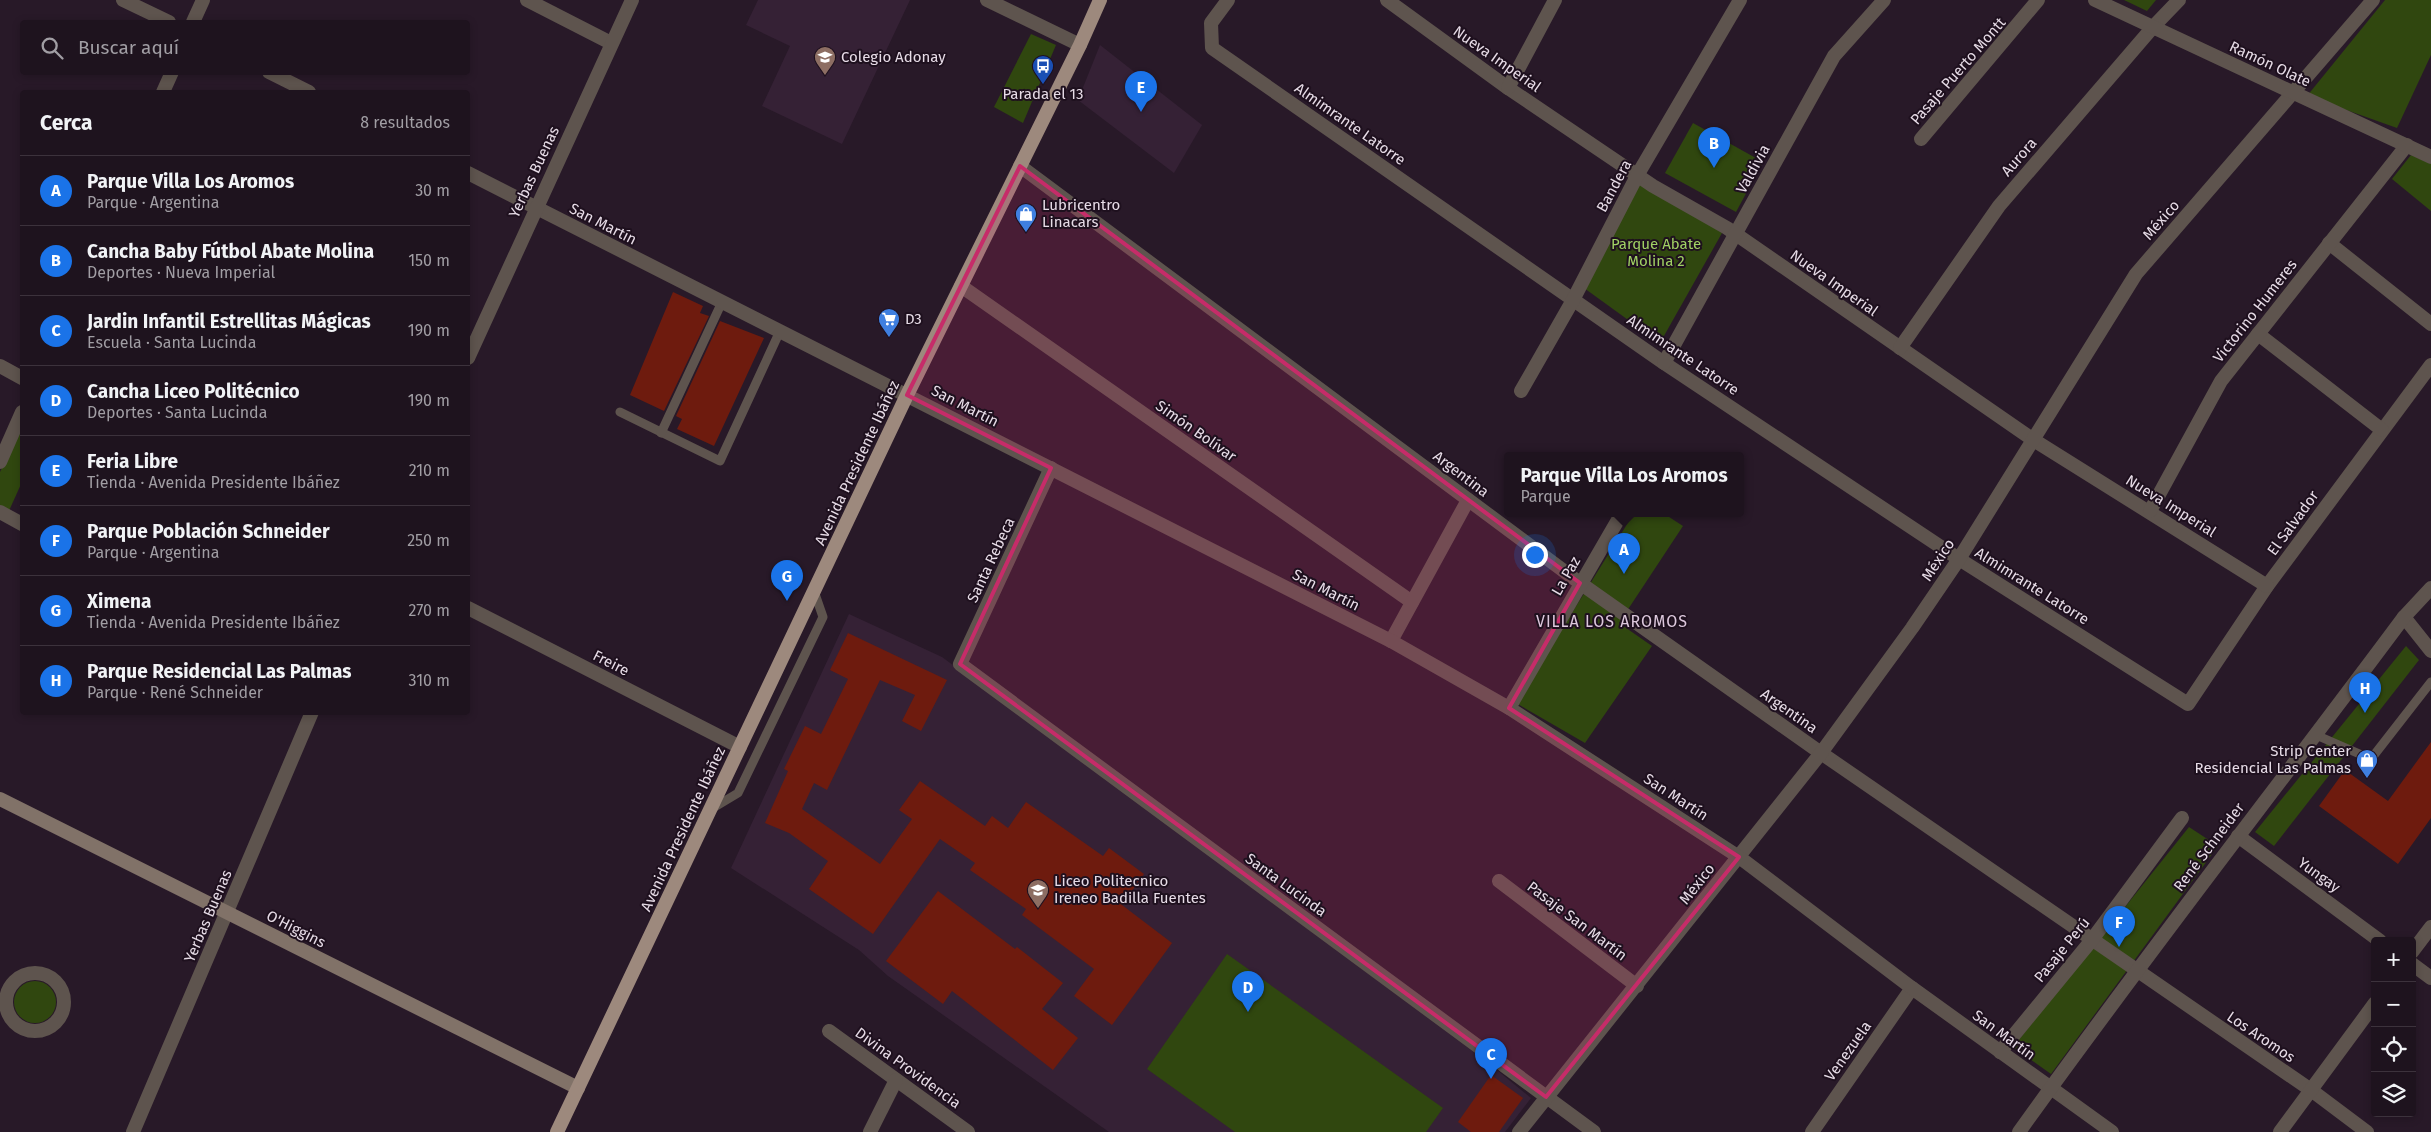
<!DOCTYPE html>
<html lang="es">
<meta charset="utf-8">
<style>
:root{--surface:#1e131e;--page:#261c27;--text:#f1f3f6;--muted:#a19ea4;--line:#3c323c;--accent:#1a73e8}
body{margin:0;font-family:"Fira Sans",sans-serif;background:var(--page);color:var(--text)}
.controls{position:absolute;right:15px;bottom:15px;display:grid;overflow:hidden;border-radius:5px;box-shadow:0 2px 8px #0003}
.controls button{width:45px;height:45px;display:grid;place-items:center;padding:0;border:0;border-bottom:1px solid var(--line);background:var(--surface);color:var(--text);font:25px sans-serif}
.you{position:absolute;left:1534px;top:554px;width:18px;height:18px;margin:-12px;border:4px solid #fff;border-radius:50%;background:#1a73e8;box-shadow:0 0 0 8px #1a73e833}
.badge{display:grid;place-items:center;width:32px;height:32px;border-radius:50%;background:var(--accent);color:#fff;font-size:16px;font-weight:700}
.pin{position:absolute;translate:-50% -41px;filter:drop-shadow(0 1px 2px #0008)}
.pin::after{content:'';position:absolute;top:26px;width:18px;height:15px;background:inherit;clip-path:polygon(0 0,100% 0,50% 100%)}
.popup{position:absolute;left:1504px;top:452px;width:240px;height:65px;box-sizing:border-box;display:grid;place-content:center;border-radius:5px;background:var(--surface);filter:drop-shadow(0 1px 4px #0005);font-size:16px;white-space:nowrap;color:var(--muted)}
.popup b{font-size:19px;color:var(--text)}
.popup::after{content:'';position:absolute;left:50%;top:100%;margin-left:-10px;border:10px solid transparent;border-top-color:var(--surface)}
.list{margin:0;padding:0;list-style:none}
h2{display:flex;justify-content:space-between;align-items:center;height:65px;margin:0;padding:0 20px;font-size:21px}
h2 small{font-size:16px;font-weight:400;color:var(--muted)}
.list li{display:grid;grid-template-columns:32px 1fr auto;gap:15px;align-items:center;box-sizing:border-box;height:70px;padding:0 20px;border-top:1px solid var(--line)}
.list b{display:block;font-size:19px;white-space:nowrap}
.list p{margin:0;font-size:16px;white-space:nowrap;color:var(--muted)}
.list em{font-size:16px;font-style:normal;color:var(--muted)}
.icon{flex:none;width:28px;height:28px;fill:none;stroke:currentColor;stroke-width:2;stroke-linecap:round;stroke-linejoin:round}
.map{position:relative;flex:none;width:2431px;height:1132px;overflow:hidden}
.search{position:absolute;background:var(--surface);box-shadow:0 2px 8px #0003;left:20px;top:20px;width:450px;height:55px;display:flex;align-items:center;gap:12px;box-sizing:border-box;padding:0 18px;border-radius:5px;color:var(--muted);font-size:19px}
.panel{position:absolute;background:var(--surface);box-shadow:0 2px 8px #0003;left:20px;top:90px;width:450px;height:625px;border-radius:5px}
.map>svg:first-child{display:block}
.built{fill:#352135}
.green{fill:#30470f}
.building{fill:#6e1b0e}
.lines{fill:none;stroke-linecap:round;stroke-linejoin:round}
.service{stroke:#5e544e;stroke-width:9}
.minor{stroke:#5e544e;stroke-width:14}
.tertiary{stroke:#5e544e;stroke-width:14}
.secondary{stroke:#817268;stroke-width:14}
.primary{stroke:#9d897d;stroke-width:14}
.marked{fill:#c62c69;fill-opacity:0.2;stroke:#c62c69;stroke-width:4;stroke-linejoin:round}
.labels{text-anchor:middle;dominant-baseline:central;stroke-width:4;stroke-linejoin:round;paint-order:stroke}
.poi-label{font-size:15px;fill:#e7dce7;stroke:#1e101e;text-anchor:start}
.street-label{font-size:15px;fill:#e7dce7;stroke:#1e101e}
.park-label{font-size:15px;fill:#a0d164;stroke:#1e101e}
.neighbourhood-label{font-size:16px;letter-spacing:1px;fill:#ddc8dd;stroke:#1e101e}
</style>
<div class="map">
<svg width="2431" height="1132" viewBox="0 0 2431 1132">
<rect width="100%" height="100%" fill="#281928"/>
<!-- built -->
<g class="built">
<path d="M758 0H910L842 144 762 106 790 46 746 25Z"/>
<path d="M1100 45 1202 125 1174 173 1078 100Z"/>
<path d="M849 614 942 657 1486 1061 1531 1098 1505 1132H1109L888 976 859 950 731 868Z"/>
</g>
<!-- green -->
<g class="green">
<path d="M2124 0H2156L2147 11Z"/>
<path d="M2385 0H2431V55L2397 128 2307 96Z"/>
<path d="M1031 34 1056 45 1023 123 994 107Z"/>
<path d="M1693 123 1763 162 1736 212 1665 173Z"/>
<path d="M2411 155 2431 164V211L2392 179Z"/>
<path d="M1641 179 1722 233 1660 343 1584 288Z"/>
<path d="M22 423V482L8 513 0 509V472Z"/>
<path d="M1634 513H1663L1683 526 1619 623 1652 646 1585 743 1516 703Z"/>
<path d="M2406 646 2419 660 2274 846 2255 832Z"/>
<path d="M2189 827 2218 846 2051 1074 2013 1047Z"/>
<path d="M1227 954 1443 1108 1426 1132H1235L1147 1069Z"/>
<circle cx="35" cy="1002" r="21"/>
</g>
<!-- building -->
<g class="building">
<path d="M673 292 703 306 700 313 709 316 664 411 630 395Z"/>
<path d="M720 321 764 338 714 446 677 429 682 419 676 416Z"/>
<path d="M848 633 947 680 921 731 902 721 915 695 880 680 827 790 814 783 802 809 880 864 912 819 899 810 920 781 985 826 992 816 1008 828 1026 802 1103 856 1109 848 1144 874 1122 905 1172 943 1112 1025 1074 996 1094 969 1022 915 1026 909 970 870 975 863 940 839 873 934 809 889 828 861 789 833 765 823 788 771 784 769 805 726 821 734 848 679 830 670Z"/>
<path d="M2431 742V818L2398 864 2319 806 2345 770 2388 801Z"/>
<path d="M938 891 1015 949 1017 947 1063 983 1042 1009 1078 1038 1053 1070 952 991 943 1004 886 961Z"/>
<path d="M1491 1075 1523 1098 1499 1132H1471L1458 1122Z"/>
</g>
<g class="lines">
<!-- service -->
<g class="service">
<path d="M620 412 720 461 780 331"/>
<path d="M661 433 722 302"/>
<path d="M2316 735 2371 759 2431 682"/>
<path d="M713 808 738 793 823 617 814 591"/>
</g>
<!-- minor -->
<g class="minor">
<path d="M527 0 611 43"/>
<path d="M1228 0 1211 23 1212 48 1664 363 1959 559 2188 704 2267 586 2431 365"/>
<path d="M1387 0 1508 88 1653 186 1727 228 2032 439 2267 586"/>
<path d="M1508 88 1555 0"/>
<path d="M1921 139 2038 0"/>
<path d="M1020 166 1580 583 1821 753 2311 1090 2367 1132"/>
<path d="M2329 243 2431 324"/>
<path d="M961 286 1412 602"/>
<path d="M2258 334 2382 430"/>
<path d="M1900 348 1999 206 2153 27 2179 0"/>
<path d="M1664 363 1834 56 1884 0"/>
<path d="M1521 391 1573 300 1638 174 1740 0"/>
<path d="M1051 468 960 664 1594 1132"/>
<path d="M2150 511 2221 381 2407 145"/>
<path d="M0 512 22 524"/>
<path d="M468 608 740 747"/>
<path d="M2404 617 2431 651"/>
<path d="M1391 641 1468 500"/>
<path d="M1509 708 1622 513"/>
<path d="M2238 836 2380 941"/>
<path d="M1499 881 1637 986"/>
<path d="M2412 952 2431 927"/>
<path d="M2412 964 2431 978"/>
<circle cx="35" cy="1002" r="29"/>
<path d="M829 1031 968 1132"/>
<path d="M2000 1052 2091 941 2182 818"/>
<path d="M2051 1088 2112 1132"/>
<path d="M870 1132 896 1080"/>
<path d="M1519 1132 1821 753 1912 628 1959 559 2136 274 2373 0"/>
<path d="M1812 1132 1912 988"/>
<path d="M2280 1132 2375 1003"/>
</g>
<!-- tertiary -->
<g class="tertiary">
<path d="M123 0 169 22"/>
<path d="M987 0 1080 45"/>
<path d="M2095 0 2431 157"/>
<path d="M193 22 203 0"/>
<path d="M269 72 309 92"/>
<path d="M163 92 172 72"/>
<path d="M468 173 1391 641 1509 708 1739 857 1912 988 2051 1088"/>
<path d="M468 358 632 0"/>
<path d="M0 366 22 378"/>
<path d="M0 462 22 412"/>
<path d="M133 1132 312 712"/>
<path d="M2019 1132C2144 957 2276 789 2404 617L2431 588"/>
</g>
<!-- secondary -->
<path class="secondary" d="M0 799 578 1088"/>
<!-- primary -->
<path class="primary" d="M557 1132 907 395 1080 45 1100 0"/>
</g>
<!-- marked area -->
<path class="marked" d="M1020 166 1580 583 1509 708 1739 857 1546 1097 960 664 1051 468 907 395Z"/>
<!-- icons -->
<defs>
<g id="school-pin" transform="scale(1.125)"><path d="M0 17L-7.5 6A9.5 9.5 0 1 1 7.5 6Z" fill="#8d6e63" stroke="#1e101e"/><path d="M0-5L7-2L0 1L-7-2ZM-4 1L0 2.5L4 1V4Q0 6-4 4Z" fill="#fff"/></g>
<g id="bus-pin" transform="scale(1.125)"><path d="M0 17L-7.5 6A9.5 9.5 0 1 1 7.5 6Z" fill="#1a4fb4" stroke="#1e101e"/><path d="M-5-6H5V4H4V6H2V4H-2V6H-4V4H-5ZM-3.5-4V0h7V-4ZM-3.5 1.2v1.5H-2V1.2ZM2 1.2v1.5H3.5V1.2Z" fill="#fff"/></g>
<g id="shop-pin" transform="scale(1.125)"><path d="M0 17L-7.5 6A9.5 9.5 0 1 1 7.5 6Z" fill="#3f7fe0" stroke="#1e101e"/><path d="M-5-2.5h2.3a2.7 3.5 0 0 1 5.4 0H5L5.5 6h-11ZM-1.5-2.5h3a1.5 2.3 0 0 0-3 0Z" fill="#fff"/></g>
<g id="supermarket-pin" transform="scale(1.125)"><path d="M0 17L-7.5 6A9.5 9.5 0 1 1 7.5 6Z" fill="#3f7fe0" stroke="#1e101e"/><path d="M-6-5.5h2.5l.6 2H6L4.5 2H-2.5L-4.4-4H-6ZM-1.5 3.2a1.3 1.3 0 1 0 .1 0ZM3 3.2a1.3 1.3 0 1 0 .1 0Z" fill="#fff"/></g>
</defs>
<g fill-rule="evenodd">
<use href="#school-pin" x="825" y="57"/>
<use href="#bus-pin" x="1043" y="66"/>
<use href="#shop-pin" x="1026" y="214"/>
<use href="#supermarket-pin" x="889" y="319"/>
<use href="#shop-pin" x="2367" y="760"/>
<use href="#school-pin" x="1038" y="890"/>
</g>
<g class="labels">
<!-- poi labels -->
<g class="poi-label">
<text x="841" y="57">Colegio Adonay</text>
<text x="1043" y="94" text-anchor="middle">Parada el 13</text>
<text x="1042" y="205">Lubricentro<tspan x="1042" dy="17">Linacars</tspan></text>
<text x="905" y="319">D3</text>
<text x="2351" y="751" text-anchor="end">Strip Center<tspan x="2351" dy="17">Residencial Las Palmas</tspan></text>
<text x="1054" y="881">Liceo Politecnico<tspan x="1054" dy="17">Ireneo Badilla Fuentes</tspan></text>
</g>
<!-- street labels -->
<g class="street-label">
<text transform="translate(1497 59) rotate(35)">Nueva Imperial</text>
<text transform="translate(2270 64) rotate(25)">Ramón Olate</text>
<text transform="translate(1958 71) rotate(-49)">Pasaje Puerto Montt</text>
<text transform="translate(1350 124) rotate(35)">Almimrante Latorre</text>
<text transform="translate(2019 157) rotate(-49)">Aurora</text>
<text transform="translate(1753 169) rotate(-61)">Valdivia</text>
<text transform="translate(534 172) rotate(-65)">Yerbas Buenas</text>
<text transform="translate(1614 186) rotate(-62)">Bandera</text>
<text transform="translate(2161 220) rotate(-49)">México</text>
<text transform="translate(603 224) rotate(27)">San Martín</text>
<text transform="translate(1834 283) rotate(35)">Nueva Imperial</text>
<text transform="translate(2255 311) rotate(-52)">Victorino Humeres</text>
<text transform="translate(1683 355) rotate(34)">Almimrante Latorre</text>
<text transform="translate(965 406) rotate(27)">San Martín</text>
<text transform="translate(1196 431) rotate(35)">Simón Bolívar</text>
<text transform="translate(857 463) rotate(-65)">Avenida Presidente Ibáñez</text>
<text transform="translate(1461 474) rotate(37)">Argentina</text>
<text transform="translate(2171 506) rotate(32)">Nueva Imperial</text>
<text transform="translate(2293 523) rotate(-54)">El Salvador</text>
<text transform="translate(991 560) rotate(-65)">Santa Rebeca</text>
<text transform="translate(1938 560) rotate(-57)">México</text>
<text transform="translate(1566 576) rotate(-60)">La Paz</text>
<text transform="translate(2032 586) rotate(32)">Almimrante Latorre</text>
<text transform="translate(1326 590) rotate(27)">San Martín</text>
<text transform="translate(611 663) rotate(27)">Freire</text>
<text transform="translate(1789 711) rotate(35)">Argentina</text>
<text transform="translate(1676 797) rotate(33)">San Martín</text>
<text transform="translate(683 829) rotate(-65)">Avenida Presidente Ibáñez</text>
<text transform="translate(2209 847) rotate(-53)">René Schneider</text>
<text transform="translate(2319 875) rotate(36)">Yungay</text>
<text transform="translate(1697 884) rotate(-52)">México</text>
<text transform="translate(1286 885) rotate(36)">Santa Lucinda</text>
<text transform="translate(208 916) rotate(-67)">Yerbas Buenas</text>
<text transform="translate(1577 921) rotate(37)">Pasaje San Martín</text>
<text transform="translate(296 929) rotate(27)">O'Higgins</text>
<text transform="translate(2062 950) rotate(-51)">Pasaje Perú</text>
<text transform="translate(2004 1035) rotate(36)">San Martín</text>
<text transform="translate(2261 1037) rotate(34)">Los Aromos</text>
<text transform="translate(1848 1051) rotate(-55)">Venezuela</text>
<text transform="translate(908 1068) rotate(36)">Divina Providencia</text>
</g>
<!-- park labels -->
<g class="park-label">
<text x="1656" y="244">Parque Abate<tspan x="1656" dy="17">Molina 2</tspan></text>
</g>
<!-- neighbourhood labels -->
<g class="neighbourhood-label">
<text x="1612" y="621">VILLA LOS AROMOS</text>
</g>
</g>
</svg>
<div class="controls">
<button>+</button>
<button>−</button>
<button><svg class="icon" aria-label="locate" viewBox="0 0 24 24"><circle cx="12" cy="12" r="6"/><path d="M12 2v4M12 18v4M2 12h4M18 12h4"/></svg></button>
<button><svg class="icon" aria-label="layers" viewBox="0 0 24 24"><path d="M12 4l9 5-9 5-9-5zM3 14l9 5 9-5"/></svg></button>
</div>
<div class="you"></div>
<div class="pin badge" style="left:1624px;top:574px">A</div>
<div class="popup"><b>Parque Villa Los Aromos</b>Parque</div>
<div class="pin badge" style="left:1714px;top:168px">B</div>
<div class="pin badge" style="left:1491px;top:1079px">C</div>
<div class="pin badge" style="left:1248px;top:1012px">D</div>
<div class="pin badge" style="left:1141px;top:112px">E</div>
<div class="pin badge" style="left:2119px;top:947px">F</div>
<div class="pin badge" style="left:787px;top:601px">G</div>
<div class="pin badge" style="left:2365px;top:713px">H</div>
<div class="search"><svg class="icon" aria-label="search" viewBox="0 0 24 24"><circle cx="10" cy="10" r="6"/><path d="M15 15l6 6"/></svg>Buscar aquí</div>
<section class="panel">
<h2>Cerca<small>8 resultados</small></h2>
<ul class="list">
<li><span class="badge">A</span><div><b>Parque Villa Los Aromos</b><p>Parque · Argentina</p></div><em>30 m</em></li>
<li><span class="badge">B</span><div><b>Cancha Baby Fútbol Abate Molina</b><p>Deportes · Nueva Imperial</p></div><em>150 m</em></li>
<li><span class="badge">C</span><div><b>Jardin Infantil Estrellitas Mágicas</b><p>Escuela · Santa Lucinda</p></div><em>190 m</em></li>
<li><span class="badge">D</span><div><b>Cancha Liceo Politécnico</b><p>Deportes · Santa Lucinda</p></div><em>190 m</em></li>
<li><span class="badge">E</span><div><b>Feria Libre</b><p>Tienda · Avenida Presidente Ibáñez</p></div><em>210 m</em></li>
<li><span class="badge">F</span><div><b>Parque Población Schneider</b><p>Parque · Argentina</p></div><em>250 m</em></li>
<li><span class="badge">G</span><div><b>Ximena</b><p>Tienda · Avenida Presidente Ibáñez</p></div><em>270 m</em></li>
<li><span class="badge">H</span><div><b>Parque Residencial Las Palmas</b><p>Parque · René Schneider</p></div><em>310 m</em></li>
</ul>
</section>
</div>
